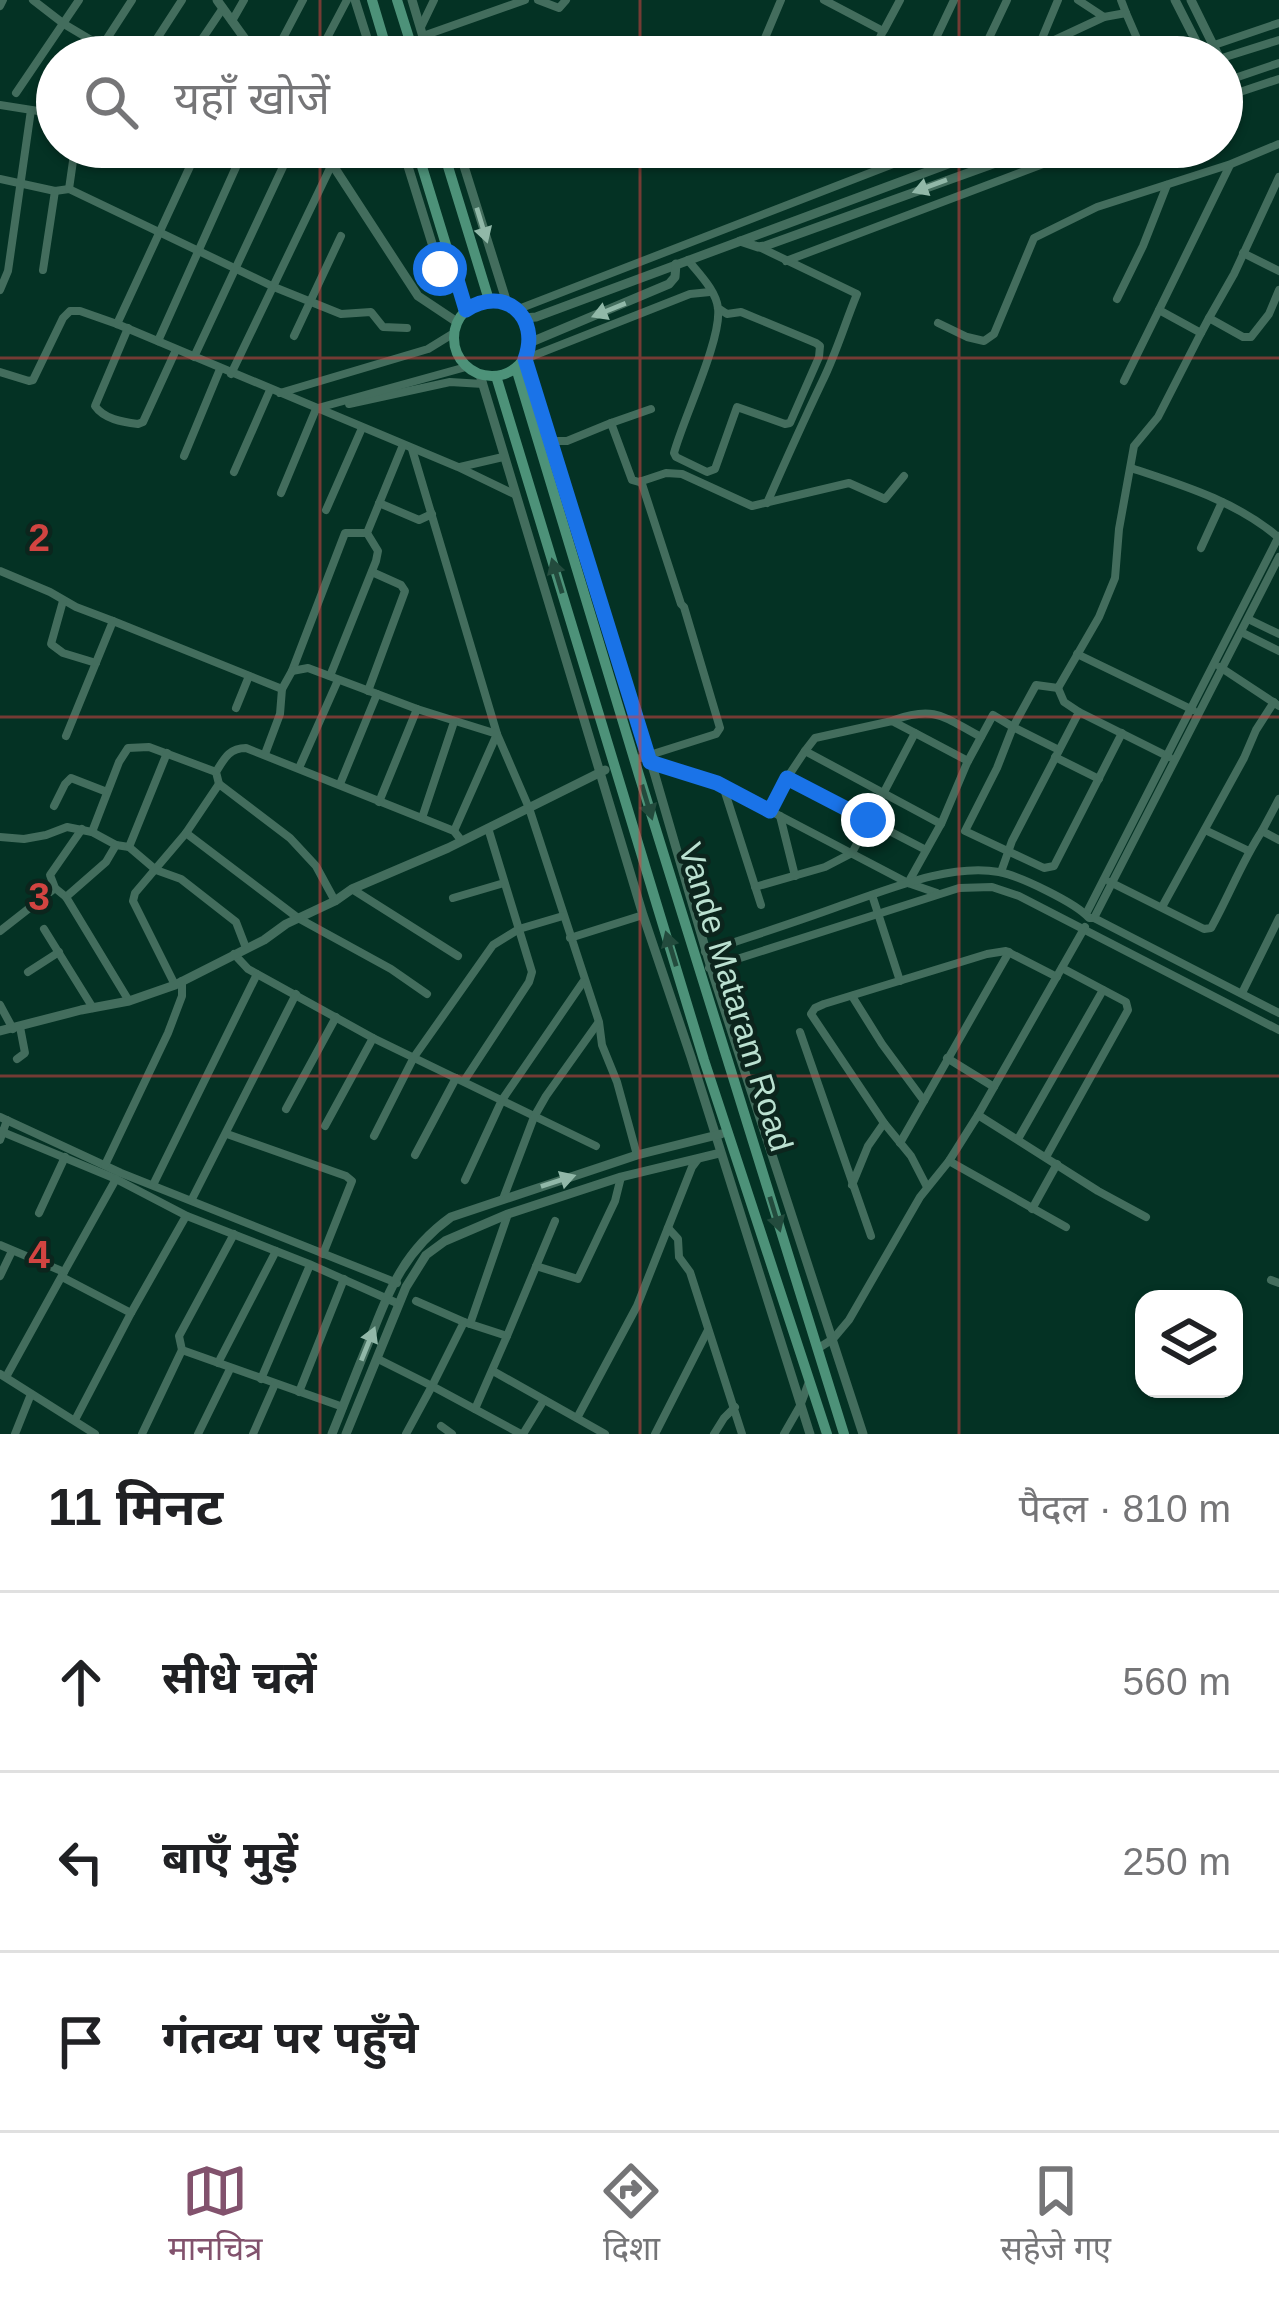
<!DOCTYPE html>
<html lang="hi">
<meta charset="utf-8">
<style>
:root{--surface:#fff;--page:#f6f6f6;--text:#202124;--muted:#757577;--line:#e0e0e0;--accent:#82526d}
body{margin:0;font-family:Helvetica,"Noto Sans Devanagari",sans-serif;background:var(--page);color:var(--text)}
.controls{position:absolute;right:36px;bottom:36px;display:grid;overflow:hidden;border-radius:24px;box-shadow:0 3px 9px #0004}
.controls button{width:108px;height:108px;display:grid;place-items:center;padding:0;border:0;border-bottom:3px solid var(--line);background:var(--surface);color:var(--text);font:60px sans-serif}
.stop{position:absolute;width:36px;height:36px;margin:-27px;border:9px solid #1a73e8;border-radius:50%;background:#fff}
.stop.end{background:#1a73e8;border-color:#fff;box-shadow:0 3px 12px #0008}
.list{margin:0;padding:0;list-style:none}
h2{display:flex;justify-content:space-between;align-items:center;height:156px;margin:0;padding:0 48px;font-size:51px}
h2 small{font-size:39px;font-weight:400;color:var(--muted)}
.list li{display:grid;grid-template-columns:78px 1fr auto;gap:36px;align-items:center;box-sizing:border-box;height:180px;padding:0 48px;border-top:3px solid var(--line)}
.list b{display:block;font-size:45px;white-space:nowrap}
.list em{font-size:39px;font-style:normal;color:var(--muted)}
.icon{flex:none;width:66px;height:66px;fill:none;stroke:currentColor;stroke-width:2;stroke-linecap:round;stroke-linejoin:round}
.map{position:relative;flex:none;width:1279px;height:1434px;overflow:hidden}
.search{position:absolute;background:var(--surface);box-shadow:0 3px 9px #0004;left:36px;right:36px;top:36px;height:132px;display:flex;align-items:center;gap:30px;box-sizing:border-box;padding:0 42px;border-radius:66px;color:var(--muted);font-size:45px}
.sheet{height:696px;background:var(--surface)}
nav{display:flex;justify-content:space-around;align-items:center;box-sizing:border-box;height:168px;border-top:3px solid var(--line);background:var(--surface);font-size:33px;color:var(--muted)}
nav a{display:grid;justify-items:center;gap:6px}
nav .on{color:var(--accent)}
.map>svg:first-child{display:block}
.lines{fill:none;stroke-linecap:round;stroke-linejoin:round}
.minor{stroke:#436d5d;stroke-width:8}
.tertiary{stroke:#436d5d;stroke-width:9}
.secondary{stroke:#4d9279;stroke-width:10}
.oneway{fill:#91b8a8}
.oneway2{fill:#234b3d}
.route{stroke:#1a73e8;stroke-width:15}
.grid{fill:none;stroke:#d24441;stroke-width:3;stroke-opacity:0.55}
.labels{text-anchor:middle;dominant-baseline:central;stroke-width:9;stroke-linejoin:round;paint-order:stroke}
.street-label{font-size:33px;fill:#bbe1d1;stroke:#0c251d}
.grid-label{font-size:39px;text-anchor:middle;font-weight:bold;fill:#d24441;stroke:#0c251d;stroke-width:9;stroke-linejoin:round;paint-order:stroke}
</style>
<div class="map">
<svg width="1279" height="1434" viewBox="0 0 1279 1434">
<rect width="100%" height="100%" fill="#043224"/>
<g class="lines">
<!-- minor -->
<g class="minor">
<path d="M33 0 64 24 101 46"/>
<path d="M538 0 559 8 566 0"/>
<path d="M824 0 883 31 871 57"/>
<path d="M1121 0 1126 13"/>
<path d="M0 6 3 0"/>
<path d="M1104 17 1126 13 1145 57"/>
<path d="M232 21 244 0"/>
<path d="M421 27 434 0"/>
<path d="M884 30 900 0"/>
<path d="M423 36 525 0"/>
<path d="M1038 48 1058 0"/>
<path d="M95 57 132 0"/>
<path d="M145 57 182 0"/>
<path d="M190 57 223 8"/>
<path d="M273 57 303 0"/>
<path d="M317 57 347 0"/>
<path d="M757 57 781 0"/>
<path d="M927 57 954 0"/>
<path d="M980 57 1007 0"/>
<path d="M1018 57 1104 17 1078 0"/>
<path d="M1179 57 1279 23"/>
<path d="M1222 58 1279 40"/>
<path d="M1229 80 1279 63"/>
<path d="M16 93 79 0"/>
<path d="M1222 98 1279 79"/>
<path d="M0 105 57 114"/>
<path d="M1230 165 1159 310 1201 333 1209 318 1243 337H1251L1269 314 1279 290"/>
<path d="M0 179 55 191 69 189 274 287 341 314 371 312 383 327 407 328"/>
<path d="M69 189 75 147"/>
<path d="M757 246 857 294C845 323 836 354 822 382 803 422 785 462 767 503"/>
<path d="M1243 253 1279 271"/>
<path d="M688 260C698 273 716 290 718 308 722 339 683 419 674 453L676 457 707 472 715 469 737 407 785 424 790 423 819 357 820 346 816 343 741 312 727 314 718 308"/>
<path d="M786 261 1088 147"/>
<path d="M43 270 55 191"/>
<path d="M0 290 8 271 31 110"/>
<path d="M1117 299 1143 246 1167 185"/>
<path d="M516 310 937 147"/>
<path d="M1209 318 1234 274 1279 177"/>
<path d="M938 323 967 337 984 341 994 334 1034 238 1097 207 1231 164 1279 144"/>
<path d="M117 324 199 147"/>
<path d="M128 328 95 406C104 419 122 422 138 424L143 422 176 350"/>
<path d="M294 336 341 236"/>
<path d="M158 341 245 147"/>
<path d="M194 357 289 154"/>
<path d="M525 359 690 294 710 292"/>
<path d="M0 372 29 381 33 380 63 318 70 311H80L117 324 458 467 514 494"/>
<path d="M231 374 332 164"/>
<path d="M1124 381 1159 310"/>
<path d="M280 393 428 349 454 333"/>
<path d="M349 404 450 382 483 384"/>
<path d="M318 408 466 367"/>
<path d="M611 423 651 409"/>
<path d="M552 441H567L611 423 632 480 639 482 666 473 682 474 752 506 849 483 885 499 904 476"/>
<path d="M412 449 497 734 454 831"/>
<path d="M184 456 220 369"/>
<path d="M460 467 503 457"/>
<path d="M1131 468C1182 485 1238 502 1279 538"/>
<path d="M234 472 270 390"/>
<path d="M281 493 316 409"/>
<path d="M379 503 419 520 432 514"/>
<path d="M326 510 362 428"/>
<path d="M1201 548 1222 502"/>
<path d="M0 571 50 592 76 607 113 621 66 736"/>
<path d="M63 601 51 644 63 653 96 663"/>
<path d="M1248 619 1279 634"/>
<path d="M113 621 282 689"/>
<path d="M1241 632 1279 651"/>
<path d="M1077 654 1193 710"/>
<path d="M1220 667 1279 706"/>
<path d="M292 671 345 533H367"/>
<path d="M330 676 376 561 378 551 367 533 403 445"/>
<path d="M368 691 405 591 401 585 372 572"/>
<path d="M236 708 249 676"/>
<path d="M1079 712 1169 757"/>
<path d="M894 720C936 705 945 718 981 737"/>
<path d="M1059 750 1013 727 997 768 965 831 1044 868 1054 866 1122 733"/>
<path d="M805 751 815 738 892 721 915 733"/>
<path d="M265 754 280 714 282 689 292 671 308 668 417 709 497 734 529 808 599 1022 602 1045 617 1082 637 1155"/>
<path d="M1055 757 1099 779"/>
<path d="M634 760 716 734 720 728 684 607 681 604 641 481"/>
<path d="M651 763 717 783 908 883 937 893"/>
<path d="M299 768 338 680"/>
<path d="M787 778 805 751 941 824"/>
<path d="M219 784 216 772C224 759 229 748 246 748L454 831 461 840"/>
<path d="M340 784 377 694"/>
<path d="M723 786 761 905"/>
<path d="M1279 799 1262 831 1279 840"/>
<path d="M379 802 417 709"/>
<path d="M54 806 65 784 71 778 107 792"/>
<path d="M769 811 787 778 926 850"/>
<path d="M780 816 795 876"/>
<path d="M422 818 454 722"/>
<path d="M82 829 50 875 55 888 66 897 129 1001"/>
<path d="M1205 830 1249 851"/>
<path d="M92 832 119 762 128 748 149 747 216 772"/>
<path d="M186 833 298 918 391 969 427 994"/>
<path d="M0 837 24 839 46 835 67 827 92 832 116 845 129 847 156 870 181 879 236 922 246 948"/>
<path d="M129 847 167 753"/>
<path d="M1001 872 1012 841 1079 712 1064 702 1058 688"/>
<path d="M1110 882 1204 929 1211 928C1229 896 1242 861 1262 831"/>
<path d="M908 883 942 822 967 763 993 715 1013 727 1036 685 1058 688 1099 617 1115 578 1119 529 1134 446 1158 417 1201 333"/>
<path d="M755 887 825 867 852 853 915 733 968 761"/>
<path d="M352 889 458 956"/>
<path d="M872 895 900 981"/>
<path d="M66 897 106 862 116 845"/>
<path d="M453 898 504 883"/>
<path d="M1162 907 1244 758 1256 730 1274 702"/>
<path d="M1086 914 1279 536"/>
<path d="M1094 918 1279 557"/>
<path d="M44 929 93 1008"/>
<path d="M0 931 55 888"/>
<path d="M570 938 643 915"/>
<path d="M705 952C749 937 793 923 837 907 885 891 948 863 999 872 1020 876 1076 903 1089 918H1094L1279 1013"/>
<path d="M234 954 248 969 373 1038 596 1146"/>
<path d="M709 968 959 888 992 887 1019 896 1279 1030"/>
<path d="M28 972 59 952"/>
<path d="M175 985 133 901 135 893 186 833 219 784 290 838 316 866 335 901"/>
<path d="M1242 993 1279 918"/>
<path d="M852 996 882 1044 924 1101"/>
<path d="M0 1005 13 1029"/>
<path d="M800 1032 871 1236"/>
<path d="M947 1058 994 1087"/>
<path d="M17 1059 25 1053 20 1027"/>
<path d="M464 1081 529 982 532 972 488 828"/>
<path d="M286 1109 336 1017"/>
<path d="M978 1115 1098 1191 1146 1217"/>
<path d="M0 1117 121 1173 397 1283"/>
<path d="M325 1126 373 1038"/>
<path d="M0 1131 116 1179 187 1216 309 1264 399 1304"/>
<path d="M227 1134 346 1176 352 1181 323 1254"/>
<path d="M374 1136 414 1057 493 945 519 929 563 916"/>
<path d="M1018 1139 1103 990"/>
<path d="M0 1140 7 1120"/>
<path d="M900 1143 1009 952"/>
<path d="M415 1155 456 1078"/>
<path d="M1046 1157 1128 1010 1126 1002 1062 968"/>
<path d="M949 1161 1066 1227"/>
<path d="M105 1165 168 1033 182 996V981"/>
<path d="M465 1180 502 1100 583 982"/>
<path d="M153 1185 257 974"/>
<path d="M852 1185 868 1146 884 1123"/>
<path d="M927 1187 911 1156 884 1123 811 1014 815 1008 824 1004 987 954 1006 951 1057 977"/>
<path d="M192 1199 296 994"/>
<path d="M503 1199 534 1117 546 1096 598 1023"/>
<path d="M1032 1209 1057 1164"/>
<path d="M39 1213 65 1157"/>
<path d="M668 1228 678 1239 679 1257 690 1272 742 1434"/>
<path d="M234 1234 179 1336 182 1350 343 1407"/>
<path d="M0 1245 64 1272 6 1377"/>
<path d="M536 1266 578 1279 615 1201 621 1177"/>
<path d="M64 1272 116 1179"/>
<path d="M0 1276 12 1251"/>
<path d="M62 1277 131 1313"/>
<path d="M1271 1280 1279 1283"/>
<path d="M416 1301 464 1322 432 1386 521 1434"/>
<path d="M464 1322 507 1336 475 1409"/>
<path d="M470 1324 508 1214"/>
<path d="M507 1336 555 1221"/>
<path d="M817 1349 833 1339 849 1320 920 1197 949 1161 978 1115 1085 927"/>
<path d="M378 1359 432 1386 406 1434"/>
<path d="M218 1363 276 1251"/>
<path d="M493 1371 605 1434"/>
<path d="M0 1374 95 1434"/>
<path d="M261 1379 310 1265"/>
<path d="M299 1392 344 1279"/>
<path d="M577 1418 637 1306 692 1167 698 1159"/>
<path d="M75 1420 131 1313 186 1216"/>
<path d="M441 1426 452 1434"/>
<path d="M15 1434 31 1394"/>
<path d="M142 1434 182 1350"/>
<path d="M198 1434 230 1369"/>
<path d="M253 1434 275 1384"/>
<path d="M523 1434 544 1400"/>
<path d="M655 1434 708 1330"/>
<path d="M714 1434 724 1418 735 1407"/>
<path d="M784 1434 800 1406 809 1382"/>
</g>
<!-- tertiary -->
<g class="tertiary">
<path d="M217 0 258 57"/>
<path d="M355 0 373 57"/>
<path d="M412 0 429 57"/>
<path d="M1175 0 1204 57"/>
<path d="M1191 0 1219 57"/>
<path d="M1222 64 1235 94"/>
<path d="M321 147 418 296 457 322"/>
<path d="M402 147 440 269 457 280"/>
<path d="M458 147 507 303"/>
<path d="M740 241 758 247 765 246 1040 147"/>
<path d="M524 318 536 317 994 147"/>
<path d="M529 343 669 284 675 277 676 264"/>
<path d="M525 359 654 772 711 968 863 1434"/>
<path d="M480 375 643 915 691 1057 810 1434"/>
<path d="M0 1031 81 1010 129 1001 175 985 264 940 286 924 335 901 352 889 448 848 605 770"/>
<path d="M332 1434C345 1402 357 1370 370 1339 390 1288 405 1250 451 1217L637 1155 721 1134"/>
<path d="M346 1434 406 1287 426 1255 445 1241 508 1214 621 1177 720 1153"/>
</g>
<!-- secondary -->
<g class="secondary">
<path d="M372 0 389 57"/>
<path d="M397 0 415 57"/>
<path d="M416 147 466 310"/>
<path d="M442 147 489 300"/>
<circle cx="492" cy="338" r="38"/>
<path d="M516 368 639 775 844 1434"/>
<path d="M496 376 704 1060 827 1434"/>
</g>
</g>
<!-- one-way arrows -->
<defs><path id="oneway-solid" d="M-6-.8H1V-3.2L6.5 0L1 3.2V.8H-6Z" transform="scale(3)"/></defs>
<g class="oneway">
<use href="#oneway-solid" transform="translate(930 186) rotate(160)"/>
<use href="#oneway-solid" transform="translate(482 225) rotate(73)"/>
<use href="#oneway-solid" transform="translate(609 310) rotate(158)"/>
<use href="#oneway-solid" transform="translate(558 1181) rotate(-18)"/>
<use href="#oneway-solid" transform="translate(368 1344) rotate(-68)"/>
</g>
<g class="oneway2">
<use href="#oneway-solid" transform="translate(557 576) rotate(-107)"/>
<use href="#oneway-solid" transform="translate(647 802) rotate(73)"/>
<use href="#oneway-solid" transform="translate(671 949) rotate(-107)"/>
<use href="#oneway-solid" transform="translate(775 1214) rotate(73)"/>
</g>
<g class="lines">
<!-- route -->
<path class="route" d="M440 269 457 280 466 310C504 285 541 316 525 359L650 762 717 783 770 811 787 778 868 820"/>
</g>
<!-- grid -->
<path class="grid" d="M320 0V57M640 0V57M959 0V57M320 147V1434M640 147V1434M959 147V1434M0 358H1279M0 717H1279M0 1076H1279"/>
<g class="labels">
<!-- street labels -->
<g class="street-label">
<text transform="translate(736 997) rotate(73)">Vande Mataram Road</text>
</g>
</g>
<g class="grid-label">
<text x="39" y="551">2</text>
<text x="39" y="910">3</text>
<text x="39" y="1268">4</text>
</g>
</svg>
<div class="controls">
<button><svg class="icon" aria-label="layers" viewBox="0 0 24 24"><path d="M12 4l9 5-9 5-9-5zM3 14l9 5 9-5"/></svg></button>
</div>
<div class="stop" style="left:440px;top:269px"></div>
<div class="stop end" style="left:868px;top:820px"></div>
<div class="search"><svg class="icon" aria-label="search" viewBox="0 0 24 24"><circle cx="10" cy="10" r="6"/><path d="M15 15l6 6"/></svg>यहाँ खोजें</div>
</div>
<section class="sheet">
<h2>11 मिनट<small>पैदल · 810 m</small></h2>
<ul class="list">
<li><svg class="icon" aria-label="ahead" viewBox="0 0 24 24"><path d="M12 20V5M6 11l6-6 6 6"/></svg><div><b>सीधे चलें</b></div><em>560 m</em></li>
<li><svg class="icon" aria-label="left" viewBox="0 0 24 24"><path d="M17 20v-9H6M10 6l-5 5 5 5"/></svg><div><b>बाएँ मुड़ें</b></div><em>250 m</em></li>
<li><svg class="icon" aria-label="arrive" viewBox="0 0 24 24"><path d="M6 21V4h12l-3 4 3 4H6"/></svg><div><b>गंतव्य पर पहुँचे</b></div></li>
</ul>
</section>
<nav>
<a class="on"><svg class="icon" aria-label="map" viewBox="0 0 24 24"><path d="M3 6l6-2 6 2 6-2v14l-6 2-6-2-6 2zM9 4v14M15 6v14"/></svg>मानचित्र</a>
<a><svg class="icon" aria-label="directions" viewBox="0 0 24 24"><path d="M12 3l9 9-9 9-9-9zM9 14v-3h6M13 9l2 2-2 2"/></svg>दिशा</a>
<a><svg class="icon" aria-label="saved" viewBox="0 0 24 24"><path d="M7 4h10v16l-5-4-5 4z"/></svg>सहेजे गए</a>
</nav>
